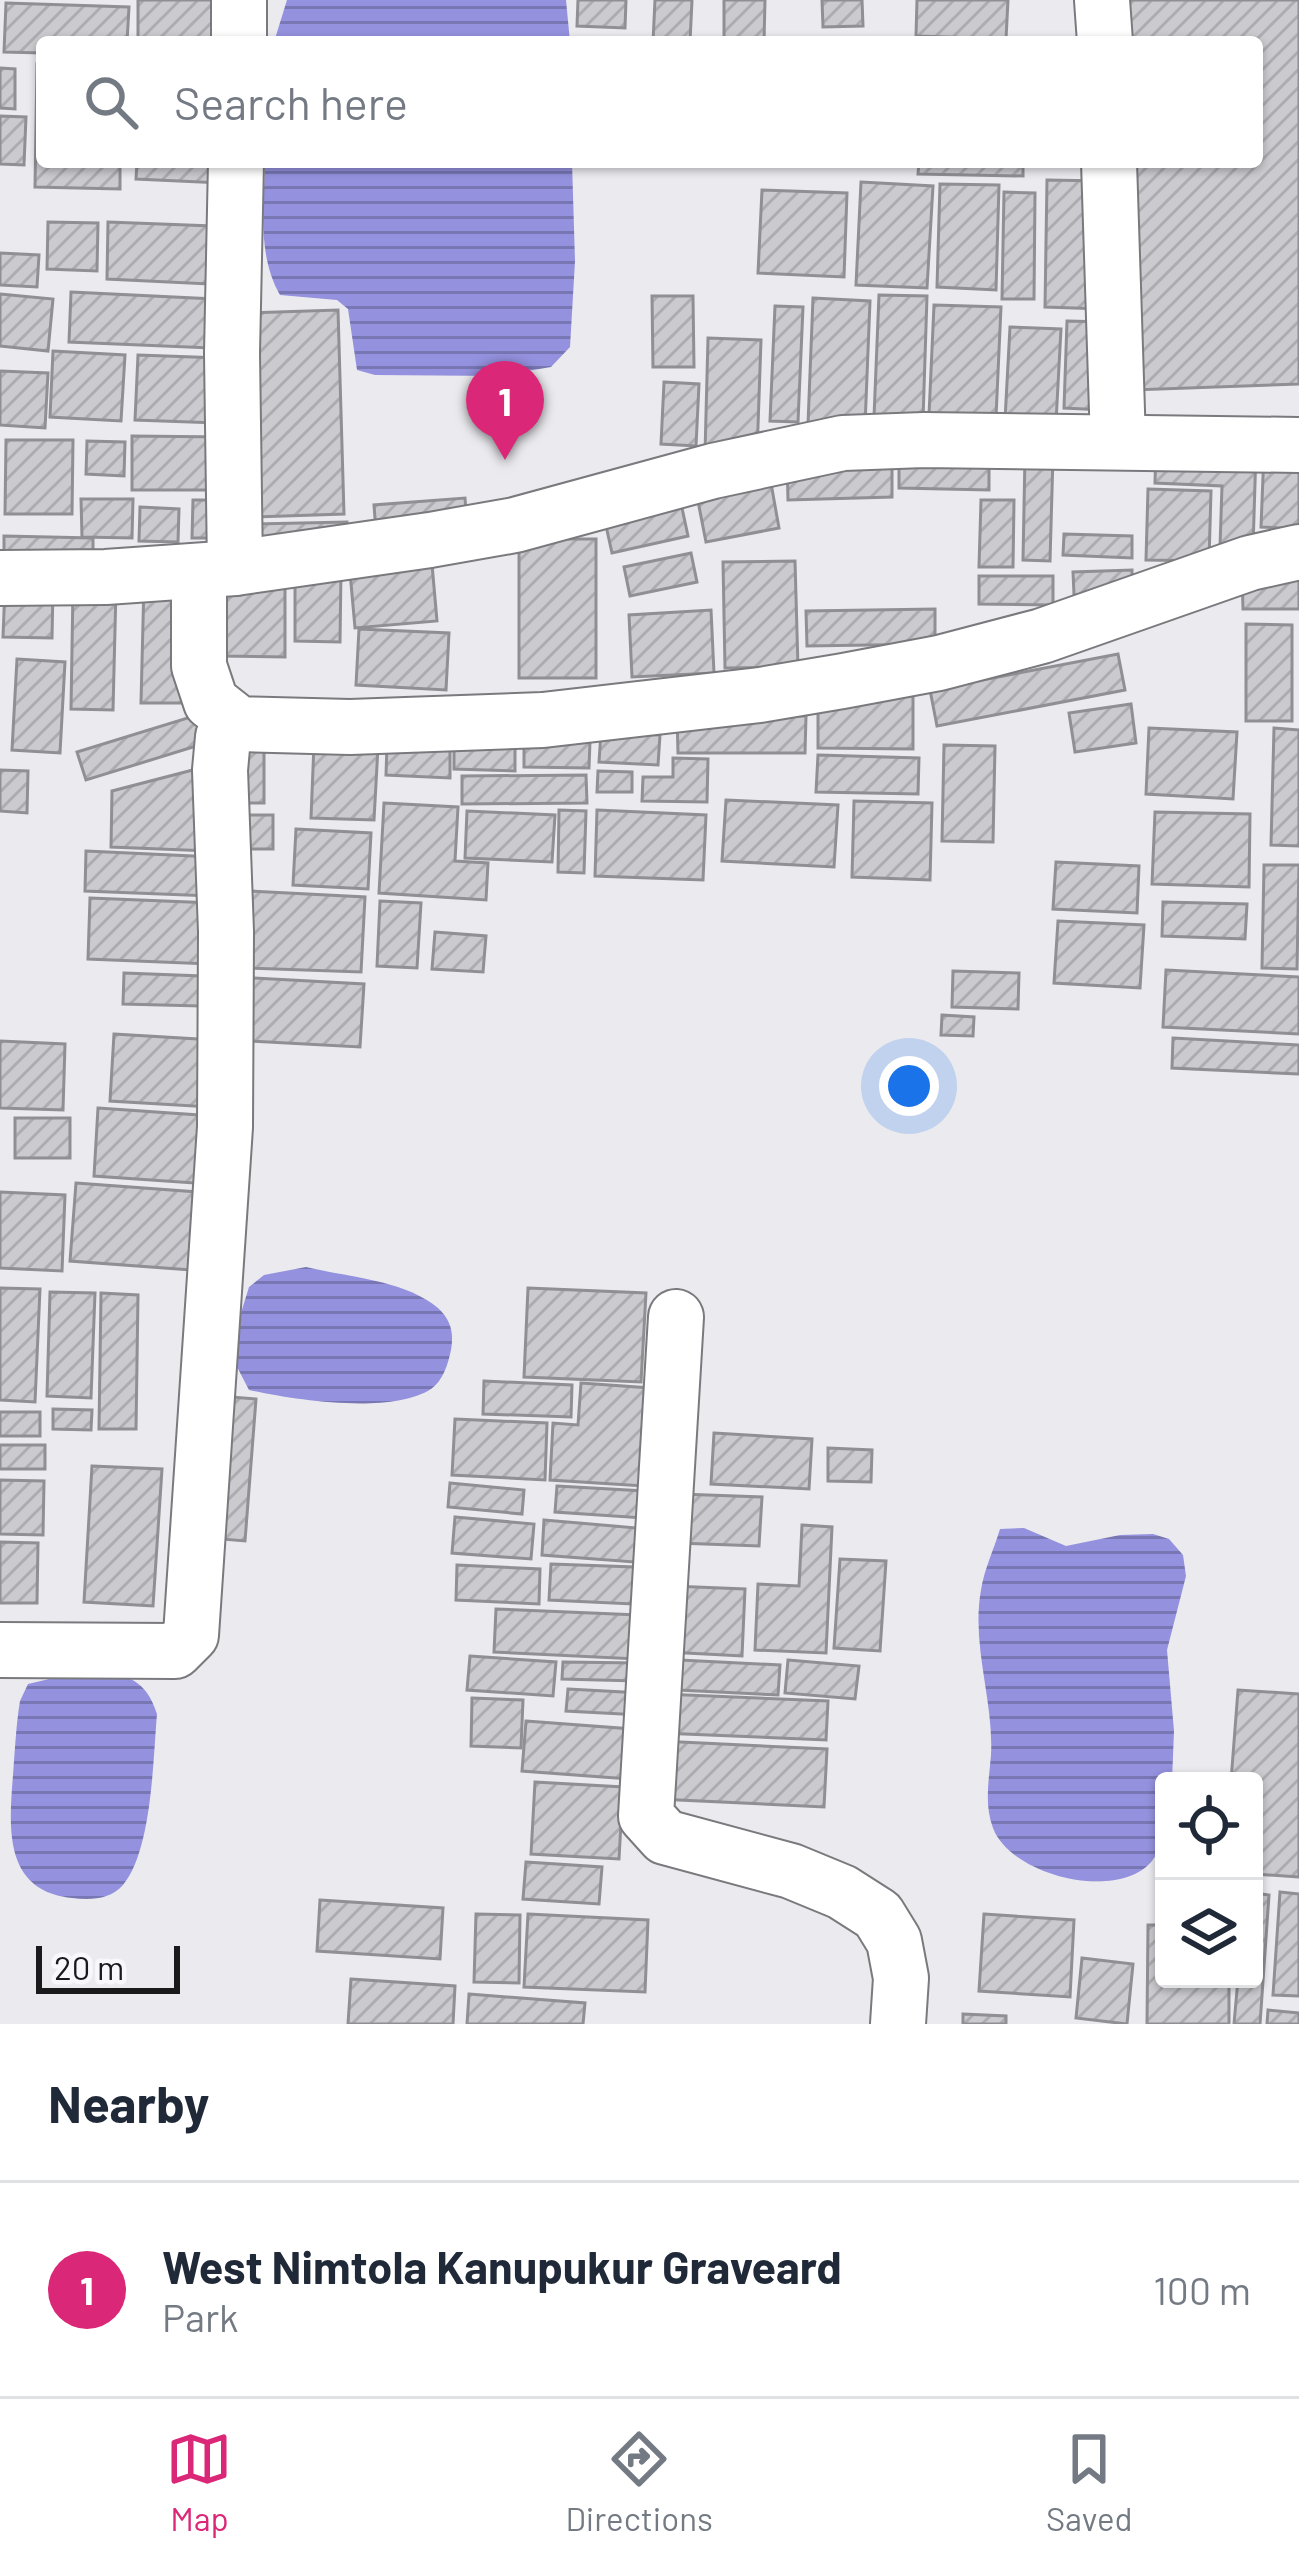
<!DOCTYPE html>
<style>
:root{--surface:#fff;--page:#f2f2f3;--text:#1f2937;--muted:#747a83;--line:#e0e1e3;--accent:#db2777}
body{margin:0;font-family:Barlow,sans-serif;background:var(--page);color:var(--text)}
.controls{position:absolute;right:36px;bottom:36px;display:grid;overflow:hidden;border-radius:12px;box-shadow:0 3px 9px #0004}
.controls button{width:108px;height:108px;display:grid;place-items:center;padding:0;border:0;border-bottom:3px solid var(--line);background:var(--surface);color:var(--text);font:60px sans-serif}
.scale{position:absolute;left:36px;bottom:30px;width:144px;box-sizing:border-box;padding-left:12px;border:6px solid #1a1a1c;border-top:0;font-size:33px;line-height:42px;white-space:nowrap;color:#1a1a1c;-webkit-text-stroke:9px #f7f7fc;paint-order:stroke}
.you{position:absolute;left:909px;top:1086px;width:42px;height:42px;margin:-30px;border:9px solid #fff;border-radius:50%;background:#1a73e8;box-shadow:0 0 0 18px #1a73e833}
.badge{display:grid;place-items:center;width:78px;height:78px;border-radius:50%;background:var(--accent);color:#fff;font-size:39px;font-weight:700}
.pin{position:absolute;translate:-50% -99px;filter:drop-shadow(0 3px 6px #0008)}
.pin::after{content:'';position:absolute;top:63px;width:42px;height:36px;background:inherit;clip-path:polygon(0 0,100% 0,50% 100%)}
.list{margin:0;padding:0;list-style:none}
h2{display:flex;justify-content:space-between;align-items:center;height:156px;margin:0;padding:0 48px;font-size:51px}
h2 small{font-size:39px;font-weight:400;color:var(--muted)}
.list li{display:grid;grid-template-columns:78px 1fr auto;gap:36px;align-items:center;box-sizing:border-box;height:216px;padding:0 48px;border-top:3px solid var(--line)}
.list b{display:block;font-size:45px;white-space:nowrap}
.list p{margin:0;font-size:39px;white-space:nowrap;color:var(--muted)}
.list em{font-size:39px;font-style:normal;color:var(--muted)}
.icon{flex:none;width:66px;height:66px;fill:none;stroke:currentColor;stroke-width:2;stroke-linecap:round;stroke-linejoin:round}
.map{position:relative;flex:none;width:1299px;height:2024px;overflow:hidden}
.search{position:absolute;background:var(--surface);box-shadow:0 3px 9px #0004;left:36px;right:36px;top:36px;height:132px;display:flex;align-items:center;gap:30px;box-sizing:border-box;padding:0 42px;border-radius:12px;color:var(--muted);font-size:45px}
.sheet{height:372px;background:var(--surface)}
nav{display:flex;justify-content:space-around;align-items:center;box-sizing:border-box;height:168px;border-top:3px solid var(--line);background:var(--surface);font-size:33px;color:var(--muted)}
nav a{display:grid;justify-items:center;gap:6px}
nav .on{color:var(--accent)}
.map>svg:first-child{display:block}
.water{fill:url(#water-rules)}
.building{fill:url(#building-hatch);stroke:#8f8f94;stroke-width:3}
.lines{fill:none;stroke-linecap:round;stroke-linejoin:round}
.street-casing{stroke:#7a7a7e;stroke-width:58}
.street{stroke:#fff;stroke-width:54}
</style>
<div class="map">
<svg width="1299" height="2024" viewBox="0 0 1299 2024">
<defs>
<pattern id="water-rules" width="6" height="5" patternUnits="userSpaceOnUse" patternTransform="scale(3)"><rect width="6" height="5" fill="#9491de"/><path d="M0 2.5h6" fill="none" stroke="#7876b3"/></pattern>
<pattern id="building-hatch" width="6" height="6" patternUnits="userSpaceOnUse" patternTransform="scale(3)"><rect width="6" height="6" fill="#cacacf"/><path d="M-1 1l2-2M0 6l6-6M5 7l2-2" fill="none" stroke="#adadb1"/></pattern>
</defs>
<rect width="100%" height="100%" fill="#eaeaef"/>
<!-- water -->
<g class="water">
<path d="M287 0H566L570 42H274Z"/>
<path d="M265 162H572L575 261 570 347 551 367 498 376 375 375 357 370 348 309 337 300 280 295C257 255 264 207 265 162Z"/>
<path d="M306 1267C347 1277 405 1280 438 1308 451 1320 454 1333 451 1350 448 1364 443 1381 431 1389 391 1415 294 1400 249 1390L235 1363 236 1329 249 1287 264 1275Z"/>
<path d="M1024 1528 1066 1546 1120 1535 1153 1534 1169 1539 1183 1555 1186 1576 1167 1650 1174 1731 1172 1781H1164C1164 1806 1169 1840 1152 1861 1118 1902 1011 1876 993 1828 984 1804 989 1780 991 1755 994 1701 971 1645 981 1590 984 1570 994 1549 1000 1529Z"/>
<path d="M66 1675C108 1675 142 1665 157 1714 153 1760 152 1850 123 1885 110 1900 90 1900 72 1898 3 1891 9 1827 13 1775 15 1750 16 1725 20 1701L28 1684Z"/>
</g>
<!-- building -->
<g class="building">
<rect x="138" y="0" width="78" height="42"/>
<path d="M578 0H626L625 28 577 26Z"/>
<path d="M655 0H692L690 42H653Z"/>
<path d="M724 0H765L764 42H724Z"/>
<path d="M822 0H862L863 26 823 27Z"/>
<path d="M917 0H1008L1006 39 916 36Z"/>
<path d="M1119 0H1299V384L1133 390 1125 162H1257V42H1120Z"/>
<path d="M6 3 129 7 127 42H42V53L4 52Z"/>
<path d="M37 64 42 65V162H120V189L35 187Z"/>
<path d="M0 68 15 69V109L0 108Z"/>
<path d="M0 116 26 117 24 165 0 164Z"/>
<path d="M137 162H221V183L136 179Z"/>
<path d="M919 162H1023V176L918 174Z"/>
<path d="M1047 180 1104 181 1102 309 1045 307Z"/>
<path d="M861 182 933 186 927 288 856 285Z"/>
<path d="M940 184 999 185 996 290 937 287Z"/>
<path d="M762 190 847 193 844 277 758 273Z"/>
<path d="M1004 192 1035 193 1034 299H1002Z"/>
<path d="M48 222 98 223 97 271 47 269Z"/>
<path d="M108 222 212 226 209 284 107 279Z"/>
<path d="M0 253 39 255 37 287 0 285Z"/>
<path d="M71 292 214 299 211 348 69 342Z"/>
<path d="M0 294 53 299 48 351 0 346Z"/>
<path d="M879 295 927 296 923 420 874 417Z"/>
<path d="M652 296H693L694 367H653Z"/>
<path d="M813 298 870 301 865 426 808 424Z"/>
<path d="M934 305 1001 307 996 417 929 415Z"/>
<path d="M775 306 803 307 798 422 770 421Z"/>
<path d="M338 310 344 514 254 517 247 313Z"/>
<path d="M1067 321 1108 322 1104 410 1064 408Z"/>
<path d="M1010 327 1061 329 1056 422 1005 420Z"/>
<path d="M708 338 761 340 757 455 705 453Z"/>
<path d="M53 351 125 355 121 421 50 417Z"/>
<path d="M138 355 220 358 217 423 135 420Z"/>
<path d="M0 371 48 373 45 428 0 425Z"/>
<path d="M664 382 699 384 696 446 661 444Z"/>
<path d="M132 436 224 437V490H132Z"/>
<path d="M6 440H73L72 514H5Z"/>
<path d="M87 441 125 442 124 476 86 474Z"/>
<path d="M1156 447 1256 451 1253 548 1220 547 1222 486 1155 483Z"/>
<path d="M1264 451 1299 453V529L1261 527Z"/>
<path d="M899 452 989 453V490L899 488Z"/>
<path d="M892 456V497L788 500 787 458Z"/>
<path d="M1025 456H1053L1050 561 1023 560Z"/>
<path d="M769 472 779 528 706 542 695 486Z"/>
<path d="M1148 489 1211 491 1209 561 1146 560Z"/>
<path d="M679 494 688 536 612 553 603 512Z"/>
<path d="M465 498 467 525 376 532 374 505Z"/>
<path d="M81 499H133L132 538 82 537Z"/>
<path d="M193 500H228V538H192Z"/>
<path d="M981 500H1014L1013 567H979Z"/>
<path d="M140 507 179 509 178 542 139 541Z"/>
<path d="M347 522 348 547 253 550 252 524Z"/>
<path d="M1064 534 1132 536V558L1063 555Z"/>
<path d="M4 536 93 538V569L4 568Z"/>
<rect x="519" y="539" width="77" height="139"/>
<path d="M431 553 437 621 355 628 349 561Z"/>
<path d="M691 553 697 582 630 596 624 567Z"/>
<path d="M795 561 798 667 725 668 723 562Z"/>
<path d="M295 569 341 570 340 642 295 641Z"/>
<path d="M1132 570V593L1074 595 1073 572Z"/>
<path d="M1299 574V609H1243L1242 575Z"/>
<path d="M221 575 285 576V657L220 656Z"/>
<path d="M979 576H1053V605L979 604Z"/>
<path d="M144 582 186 583 184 703H141Z"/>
<path d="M5 586 53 587 52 638 3 637Z"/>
<path d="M73 589H116L113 710 71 709Z"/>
<path d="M935 609V644L807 646 806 611Z"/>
<path d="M711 610 714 673 632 677 629 615Z"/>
<path d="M1246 624 1292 625V721H1246Z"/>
<path d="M359 629 449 633 446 690 356 685Z"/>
<path d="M1118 654 1125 690 937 726 930 690Z"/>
<path d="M17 659 65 662 60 753 12 750Z"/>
<path d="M818 695 913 696V749L818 748Z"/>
<path d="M1131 704 1136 743 1075 752 1069 713Z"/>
<path d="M197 715 206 743 86 780 77 752Z"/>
<path d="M677 716H806L805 753H678Z"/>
<path d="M1149 728 1237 732 1233 799 1146 794Z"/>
<path d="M1274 728 1299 730V846L1271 845Z"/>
<path d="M601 732 660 735 658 765 599 762Z"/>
<path d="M524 740 590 741 589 768 524 767Z"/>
<path d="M454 743 515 745V771L454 769Z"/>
<path d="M314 744 378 747 374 820 311 818Z"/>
<path d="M387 744 450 746V778L386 775Z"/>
<path d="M944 745 995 746 993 842 942 841Z"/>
<rect x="231" y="747" width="33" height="56"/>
<path d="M818 755 919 758 918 794 816 792Z"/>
<path d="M673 758 708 759 707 802 642 801 643 777H673Z"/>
<path d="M212 765 209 851 111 847 112 791Z"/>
<path d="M0 770 28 771 27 813 0 811Z"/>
<path d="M598 771 632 772V792H597Z"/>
<path d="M586 775 587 803 462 804V776Z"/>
<path d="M726 800 838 805 834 867 722 861Z"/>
<path d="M854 801 932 803 930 880 852 877Z"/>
<path d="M384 803 458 807 455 861 488 863 486 900 379 893Z"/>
<path d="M559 810 586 811 584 873 558 872Z"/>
<path d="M597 810 706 815 703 880 595 876Z"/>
<path d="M467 811 555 815 552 862 465 858Z"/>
<path d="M1155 812 1250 814 1249 887 1152 884Z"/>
<rect x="230" y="815" width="43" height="34"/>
<path d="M296 829 371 833 368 889 293 885Z"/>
<path d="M86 851 213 857 211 896 85 891Z"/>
<path d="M1056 862 1139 866 1137 913 1053 909Z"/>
<path d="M1264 865H1299L1297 969 1262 968Z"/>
<path d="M249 891 365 897 361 972 246 968Z"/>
<path d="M90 898 213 903 210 964 88 959Z"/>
<path d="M380 901 421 903 417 968 377 966Z"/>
<path d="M1163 902 1247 904 1245 939 1162 936Z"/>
<path d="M1058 921 1144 925 1140 988 1054 983Z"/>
<path d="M435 932 486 936 483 972 432 969Z"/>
<path d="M1166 970 1299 977V1034L1163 1027Z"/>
<path d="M953 971 1019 973 1018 1009 952 1007Z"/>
<path d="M124 973 202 976 200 1006 123 1004Z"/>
<path d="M252 978 364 984 360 1047 248 1041Z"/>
<path d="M942 1015 974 1017 973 1036 941 1035Z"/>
<path d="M114 1034 214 1040 210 1107 110 1101Z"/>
<path d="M1173 1038 1299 1045V1074L1172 1068Z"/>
<path d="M0 1041 65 1044 63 1110 0 1108Z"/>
<path d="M98 1108 213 1116 208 1184 94 1176Z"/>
<rect x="15" y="1118" width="55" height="40"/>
<path d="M76 1183 211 1193 205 1271 70 1261Z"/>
<path d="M0 1192 65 1195 62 1271 0 1268Z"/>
<path d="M0 1288 40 1289 35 1402 0 1400Z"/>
<path d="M528 1288 646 1293 641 1382 524 1377Z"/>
<path d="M50 1292 95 1293 91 1398 47 1396Z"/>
<path d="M101 1293 138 1295 136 1429H99Z"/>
<path d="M484 1381 572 1385 571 1417 483 1414Z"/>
<path d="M581 1383 650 1388 644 1486 550 1480 553 1423 578 1425Z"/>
<path d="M219 1396 256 1399 245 1541 209 1538Z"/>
<path d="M53 1409 92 1410 91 1430 53 1429Z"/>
<rect x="0" y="1412" width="40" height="24"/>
<path d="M455 1419 547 1423 545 1480 452 1475Z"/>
<path d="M714 1433 812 1439 809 1489 711 1484Z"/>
<rect x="0" y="1445" width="45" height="24"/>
<path d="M828 1448 872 1450 871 1482 828 1481Z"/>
<path d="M92 1466 162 1469 153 1606 84 1602Z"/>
<path d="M0 1480 44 1481 43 1535 0 1534Z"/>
<path d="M450 1483 524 1490 522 1514 448 1507Z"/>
<path d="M557 1486 644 1491 643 1518 555 1512Z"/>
<path d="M680 1494 762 1497 759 1546 678 1543Z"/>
<path d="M455 1517 534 1524 531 1559 452 1553Z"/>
<path d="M544 1520 637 1528 634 1562 542 1555Z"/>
<path d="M802 1525 832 1527 826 1653 755 1650 758 1584 799 1586Z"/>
<path d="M0 1542 38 1543 37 1603H0Z"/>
<path d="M840 1559 886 1561 880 1651 834 1648Z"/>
<path d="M551 1564 634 1567 633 1604 549 1600Z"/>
<path d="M457 1565 540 1569 539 1604 456 1600Z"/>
<path d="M671 1586 745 1589 742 1656 668 1652Z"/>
<path d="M496 1609 638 1615 637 1659 494 1652Z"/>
<path d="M470 1656 556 1662 553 1696 467 1690Z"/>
<path d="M660 1659 780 1665 778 1695 658 1689Z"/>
<path d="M788 1660 859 1666 855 1699 785 1693Z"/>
<path d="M563 1662 637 1663 636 1681 562 1679Z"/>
<path d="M568 1689 641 1693 640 1715 566 1711Z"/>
<path d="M1238 1690 1299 1694V1877L1254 1874V1781H1231Z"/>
<path d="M663 1694 828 1701 826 1740 661 1733Z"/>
<path d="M472 1698 523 1700 521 1748 471 1746Z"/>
<path d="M526 1721 632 1729 629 1779 522 1771Z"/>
<path d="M660 1741 827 1749 824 1807 658 1799Z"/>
<path d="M535 1782 623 1787 619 1859 531 1854Z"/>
<path d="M526 1862 602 1867 599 1904 523 1899Z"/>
<path d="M1280 1892 1299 1894V1996L1273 1995Z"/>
<path d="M1254 1893 1269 1895 1260 2024H1234L1238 1979H1254Z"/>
<path d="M320 1900 443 1908 440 1959 317 1951Z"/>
<path d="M476 1914 520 1915 519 1983 474 1982Z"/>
<path d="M528 1914 648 1920 645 1992 524 1987Z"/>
<path d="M984 1914 1074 1920 1070 1997 979 1991Z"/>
<path d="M1148 1925H1164V1979H1229V2024H1147Z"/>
<path d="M1082 1958 1133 1964 1127 2024 1076 2018Z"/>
<path d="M351 1979 455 1986 453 2024H348Z"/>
<path d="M469 1994 585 2003 583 2024H467Z"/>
<path d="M1268 2010 1299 2013V2024H1267Z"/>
<path d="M963 2014 1006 2016V2024H963Z"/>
</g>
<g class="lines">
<!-- street casing -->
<g class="street-casing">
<g id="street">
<path d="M1102 0 1105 42"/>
<path d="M239 42V0"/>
<path d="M1109 162 1118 442"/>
<path d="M235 568 232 353 236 162"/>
<path d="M199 571V666L211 702 239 724 350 727 543 720 760 695 843 681 939 663 1042 636 1250 563 1299 552"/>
<path d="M0 578 106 577 235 568 430 540 515 525 713 471 843 443 924 440 1299 445"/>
<path d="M676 1317 646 1816 665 1837 791 1871 842 1892 878 1915 894 1941 901 1978 898 2024"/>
<path d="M0 1650 175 1651 191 1635 225 1127 226 932 220 770 223 737 239 724"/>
</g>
</g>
<!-- street -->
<use href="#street" class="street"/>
</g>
</svg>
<div class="controls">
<button><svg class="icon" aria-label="locate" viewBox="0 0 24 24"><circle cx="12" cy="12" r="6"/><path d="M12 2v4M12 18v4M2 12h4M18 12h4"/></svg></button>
<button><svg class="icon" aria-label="layers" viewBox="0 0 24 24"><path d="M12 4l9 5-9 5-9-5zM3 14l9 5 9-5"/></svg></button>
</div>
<div class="scale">20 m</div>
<div class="you"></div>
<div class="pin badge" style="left:505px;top:460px">1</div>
<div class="search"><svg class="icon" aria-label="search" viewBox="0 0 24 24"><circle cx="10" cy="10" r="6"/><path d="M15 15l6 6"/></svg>Search here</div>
</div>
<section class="sheet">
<h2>Nearby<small></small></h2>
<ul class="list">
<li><span class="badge">1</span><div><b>West Nimtola Kanupukur Graveard</b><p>Park</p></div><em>100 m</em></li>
</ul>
</section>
<nav>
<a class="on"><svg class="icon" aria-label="map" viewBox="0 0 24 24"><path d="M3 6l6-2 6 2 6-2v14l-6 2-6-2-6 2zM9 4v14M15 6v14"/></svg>Map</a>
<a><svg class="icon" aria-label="directions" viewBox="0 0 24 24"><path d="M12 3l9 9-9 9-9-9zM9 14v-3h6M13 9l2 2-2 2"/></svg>Directions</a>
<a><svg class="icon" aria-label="saved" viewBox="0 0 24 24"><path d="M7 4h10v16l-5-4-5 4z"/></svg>Saved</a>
</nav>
